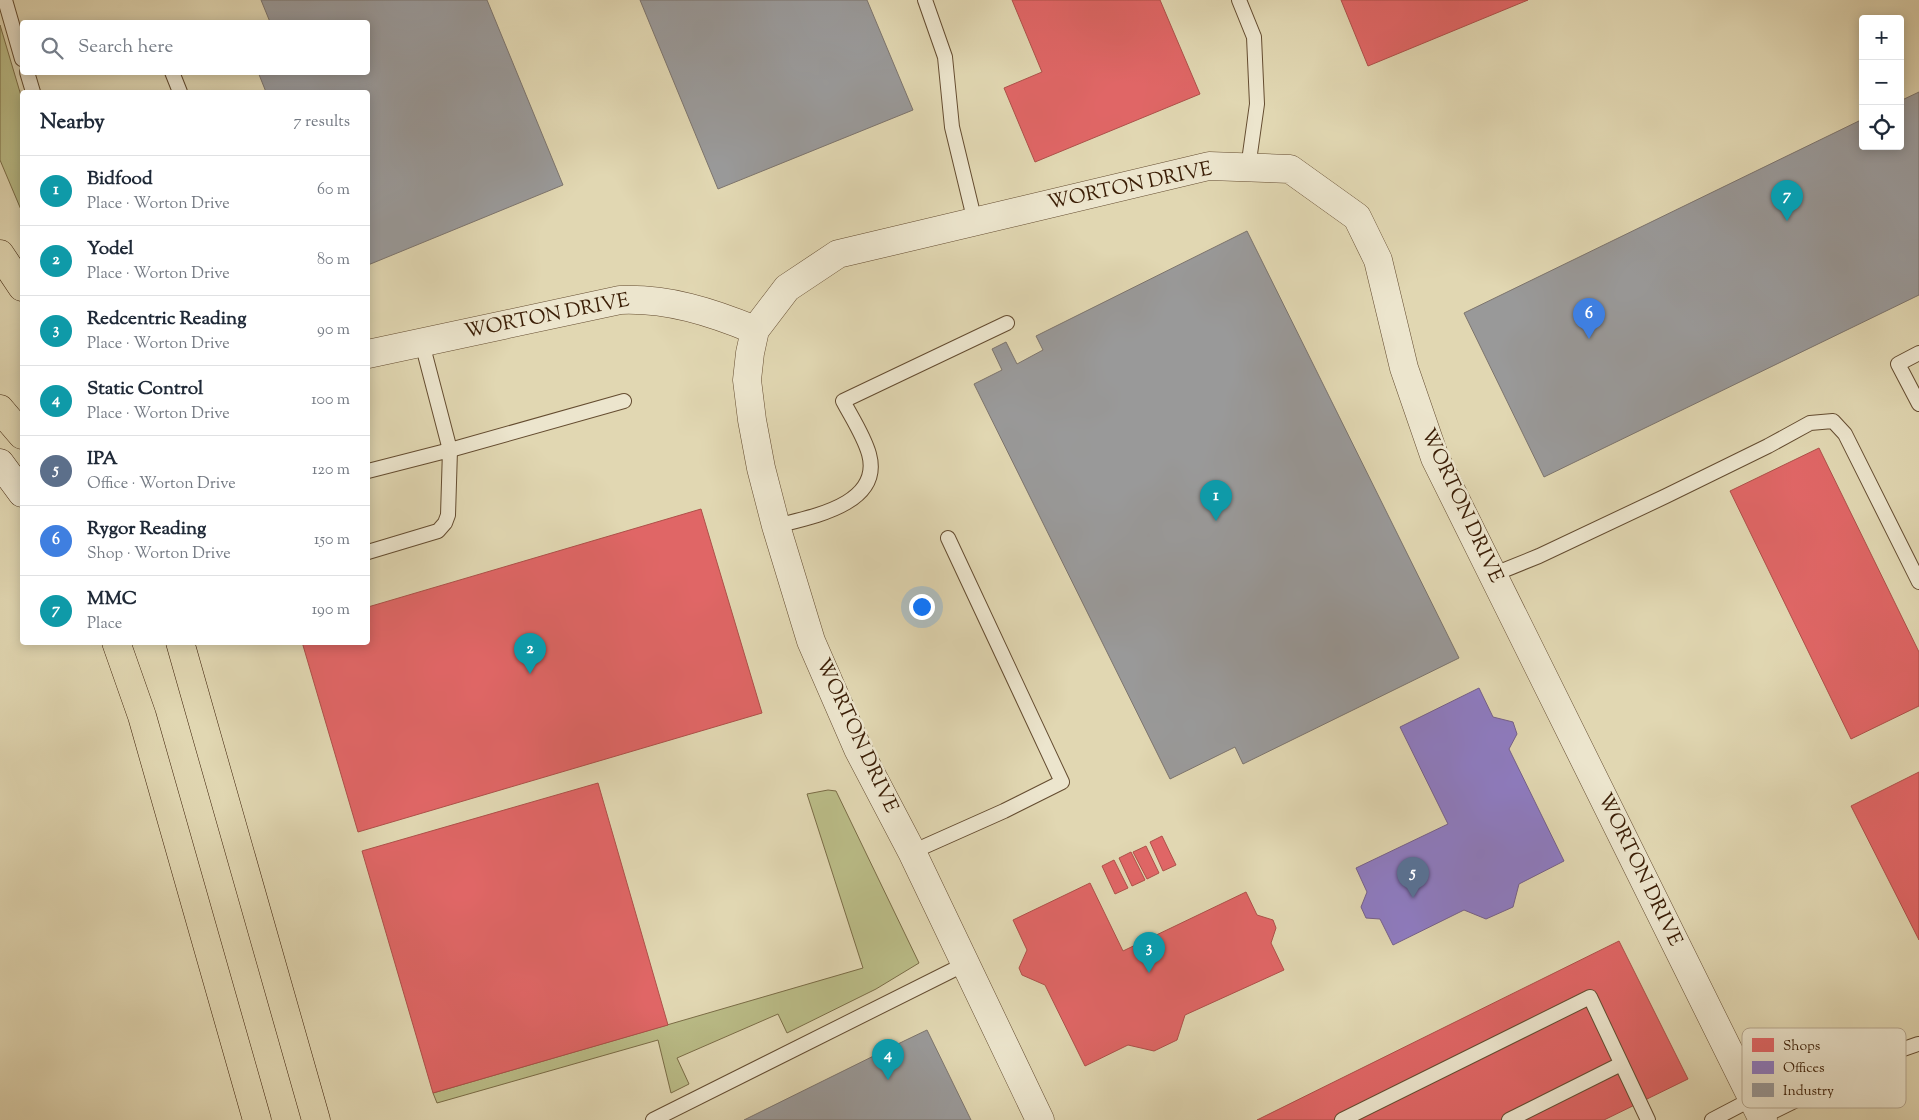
<!DOCTYPE html>
<meta charset="utf-8">
<style>
:root{--surface:#fff;--page:#f6f6f7;--text:#1f2937;--muted:#747a83;--line:#e0e1e3;--accent:#b45309}
body{margin:0;font-family:"Sorts Mill Goudy",serif;background:var(--page);color:var(--text)}
.controls{position:absolute;right:15px;top:15px;display:grid;overflow:hidden;border-radius:5px;box-shadow:0 2px 12px #0003}
.controls button{width:45px;height:45px;display:grid;place-items:center;padding:0;border:0;border-bottom:1px solid var(--line);background:var(--surface);color:var(--text);font:25px sans-serif}
.you{position:absolute;left:921px;top:606px;width:18px;height:18px;margin:-12px;border:4px solid #fff;border-radius:50%;background:#1a73e8;box-shadow:0 0 0 8px #1a73e833}
.badge{display:grid;place-items:center;width:32px;height:32px;border-radius:50%;background:var(--accent);color:#fff;font-size:16px;font-weight:700}
.pin{position:absolute;translate:-50% -41px;filter:drop-shadow(0 1px 2px #0008)}
.pin::after{content:'';position:absolute;top:26px;width:18px;height:15px;background:inherit;clip-path:polygon(0 0,100% 0,50% 100%)}
.list{margin:0;padding:0;list-style:none}
h2{display:flex;justify-content:space-between;align-items:center;height:65px;margin:0;padding:0 20px;font-size:21px}
h2 small{font-size:16px;font-weight:400;color:var(--muted)}
.list li{display:grid;grid-template-columns:32px 1fr auto;gap:15px;align-items:center;box-sizing:border-box;height:70px;padding:0 20px;border-top:1px solid var(--line)}
.list b{display:block;font-size:19px;white-space:nowrap}
.list p{margin:0;font-size:16px;white-space:nowrap;color:var(--muted)}
.list em{font-size:16px;font-style:normal;color:var(--muted)}
.icon{flex:none;width:28px;height:28px;fill:none;stroke:currentColor;stroke-width:2;stroke-linecap:round;stroke-linejoin:round}
.map{position:relative;flex:none;width:1919px;height:1120px;overflow:hidden}
.search{position:absolute;background:var(--surface);box-shadow:0 2px 12px #0003;left:20px;top:20px;width:350px;height:55px;display:flex;align-items:center;gap:12px;box-sizing:border-box;padding:0 18px;border-radius:5px;color:var(--muted);font-size:19px}
.panel{position:absolute;background:var(--surface);box-shadow:0 2px 12px #0003;left:20px;top:90px;width:350px;height:555px;border-radius:5px}
.map>svg:first-child{display:block}
.green{fill:#babc87;stroke:#7a6c46}
.shops{fill:#e06666;stroke:#ae5049}
.offices{fill:#8e7cc3;stroke:#75608a}
.industry{fill:#999;stroke:#7c746d}
.lines{fill:none;stroke-linecap:round;stroke-linejoin:round}
.lane-casing{stroke:#644c30;stroke-width:16}
.street-casing{stroke:#644c30;stroke-width:29}
.secondary-casing{stroke:#3a1d05;stroke-width:29}
.highway-casing{stroke:#3a1d05;stroke-width:29}
.lane{stroke:#ece5cd;stroke-width:14}
.street{stroke:#ece5cd;stroke-width:28}
.secondary{stroke:#ece5cd;stroke-width:28}
.highway{stroke:#e1d7b2;stroke-width:28}
.labels{text-anchor:middle;dominant-baseline:central;stroke-width:5;stroke-linejoin:round;paint-order:stroke}
.street-label{font-size:20px;fill:#3a1d05;stroke:#ece5cd}
.key{fill:#ece5cd;stroke:#b7a991;stroke-width:1}
.key-label{font-size:14px;fill:#3a1d05}
</style>
<div class="map">
<svg width="1919" height="1120" viewBox="0 0 1919 1120">
<rect width="100%" height="100%" fill="#e1d7b2"/>
<filter id="stains"><feTurbulence type="fractalNoise" baseFrequency=".004" numOctaves="4"/><feColorMatrix values="0 0 0 0 .2 0 0 0 0 .09 0 0 0 0 .02 0 0 0 .5 -.17"/></filter>
<radialGradient id="worn" r=".72"><stop offset=".6" stop-color="#630" stop-opacity="0"/><stop offset="1" stop-color="#630" stop-opacity=".3"/></radialGradient>
<!-- green -->
<g class="green">
<path d="M0 25 22 99V212L0 160Z"/>
<path d="M828 790 836 791 919 963 876 989 787 1033 778 1014 677 1058 689 1084 671 1093 658 1040 437 1103 433 1093 863 968 807 794Z"/>
</g>
<!-- shops -->
<g class="shops">
<path d="M1012 0H1160L1200 94 1035 162 1004 88 1042 72Z"/>
<path d="M1341 0H1528L1368 66Z"/>
<path d="M1819 448 1919 652V706L1851 739 1730 491Z"/>
<path d="M701 509 762 713 358 832 302 642H368V607Z"/>
<path d="M1919 772V940L1851 806Z"/>
<path d="M598 783 668 1025 433 1093 362 851Z"/>
<path d="M1162 836 1176 865 1163 871 1150 842Z"/>
<path d="M1146 846 1159 873 1147 879 1133 852Z"/>
<path d="M1131 852 1145 880 1132 886 1119 858Z"/>
<path d="M1114 860 1128 888 1115 894 1102 866Z"/>
<path d="M1090 883 1123 951 1246 892 1257 915 1273 920 1276 928 1271 943 1284 970 1185 1015 1177 1040 1154 1051 1128 1045 1085 1066 1045 985 1022 975 1019 968 1027 950 1013 920Z"/>
<path d="M1619 941 1688 1079 1604 1120H1257Z"/>
</g>
<!-- offices -->
<path class="offices" d="M1479 688 1493 717 1513 722 1517 734 1509 749 1564 861 1519 884 1513 907 1486 919 1464 910 1393 945 1380 919 1366 918 1361 907 1367 892 1356 868 1448 824 1400 727Z"/>
<!-- industry -->
<g class="industry">
<path d="M261 0H487L563 185 368 265V92H266L258 72H368V22H270Z"/>
<path d="M640 0H867L913 110 718 189Z"/>
<path d="M1919 92V295L1544 477 1464 313 1863 119V146H1900V101Z"/>
<path d="M1247 231 1459 658 1243 764 1235 747 1170 779 974 384 1002 370 992 349 1006 342 1017 364 1043 350 1036 336Z"/>
<path d="M927 1030 971 1120H744L904 1041Z"/>
</g>
<g class="lines">
<!-- lane casing -->
<g class="lane-casing">
<g id="lane">
<path d="M5 0 22 59"/>
<path d="M925 0 945 57 952 127 975 222"/>
<path d="M1239 0 1254 37 1257 104 1248 168"/>
<path d="M27 72 33 92"/>
<path d="M172 72 180 92"/>
<path d="M422 343 450 450 624 401"/>
<path d="M1919 353 1898 364 1919 404"/>
<path d="M368 471 450 450 448 515 445 523 438 531 368 552"/>
<path d="M776 526C810 517 883 505 869 454 864 436 852 418 843 401L1007 323"/>
<path d="M1492 575 1539 556 1666 496 1768 446 1810 423 1833 421 1845 434 1919 582"/>
<path d="M912 852 1004 811 1062 782 948 538"/>
<path d="M1762 1117 1892 1053 1918 1044"/>
<path d="M653 1120 965 964"/>
<path d="M1342 1120 1590 997 1648 1120"/>
<path d="M1509 1120 1621 1064"/>
<path d="M1712 1120 1752 1099"/>
</g>
</g>
<!-- street casing -->
<g class="street-casing">
<g id="street">
<path d="M368 354 620 300C668 298 711 312 755 330"/>
<path d="M1040 1120 912 852 858 749 811 641 776 526 761 468 752 420 747 380 750 353 755 330 787 288 838 254 1209 166 1290 169 1357 217 1378 260 1404 368 1435 458 1763 1120"/>
</g>
</g>
<!-- secondary casing -->
<g class="secondary-casing">
<path id="secondary" d="M0 463 22 493"/>
</g>
<!-- highway casing -->
<g class="highway-casing">
<g id="highway">
<path d="M0 254 22 287"/>
<path d="M0 409 22 435"/>
<path d="M116 642 142 716 257 1120"/>
<path d="M180 642 316 1120"/>
</g>
</g>
<!-- lane -->
<use href="#lane" class="lane"/>
<!-- street -->
<use href="#street" class="street"/>
<!-- secondary -->
<use href="#secondary" class="secondary"/>
<!-- highway -->
<use href="#highway" class="highway"/>
</g>
<g class="labels">
<!-- street labels -->
<g class="street-label">
<text transform="translate(1130 187) rotate(-12)">WORTON DRIVE</text>
<text transform="translate(547 317) rotate(-11)">WORTON DRIVE</text>
<text transform="translate(1461 506) rotate(65)">WORTON DRIVE</text>
<text transform="translate(856 736) rotate(65)">WORTON DRIVE</text>
<text transform="translate(1639 870) rotate(64)">WORTON DRIVE</text>
</g>
</g>
<!-- legend -->
<rect x="1742" y="1028" width="164" height="80" rx="8" class="key"/>
<rect x="1752" y="1038" width="22" height="14" fill="#e06666"/>
<rect x="1752" y="1061" width="22" height="13" fill="#8e7cc3"/>
<rect x="1752" y="1083" width="22" height="14" fill="#999"/>
<g class="key-label">
<text x="1783" y="1050">Shops</text>
<text x="1783" y="1072">Offices</text>
<text x="1783" y="1095">Industry</text>
</g>
<rect width="100%" height="100%" filter="url(#stains)"/>
<rect width="100%" height="100%" fill="url(#worn)"/>
</svg>
<div class="controls">
<button>+</button>
<button>−</button>
<button><svg class="icon" aria-label="locate" viewBox="0 0 24 24"><circle cx="12" cy="12" r="6"/><path d="M12 2v4M12 18v4M2 12h4M18 12h4"/></svg></button>
</div>
<div class="you"></div>
<div class="pin badge" style="left:1216px;top:521px;background:#0f9aa8">1</div>
<div class="pin badge" style="left:530px;top:674px;background:#0f9aa8">2</div>
<div class="pin badge" style="left:1149px;top:973px;background:#0f9aa8">3</div>
<div class="pin badge" style="left:888px;top:1080px;background:#0f9aa8">4</div>
<div class="pin badge" style="left:1413px;top:898px;background:#5c6f8a">5</div>
<div class="pin badge" style="left:1589px;top:339px;background:#3f7fe0">6</div>
<div class="pin badge" style="left:1787px;top:221px;background:#0f9aa8">7</div>
<div class="search"><svg class="icon" aria-label="search" viewBox="0 0 24 24"><circle cx="10" cy="10" r="6"/><path d="M15 15l6 6"/></svg>Search here</div>
<section class="panel">
<h2>Nearby<small>7 results</small></h2>
<ul class="list">
<li><span class="badge" style="background:#0f9aa8">1</span><div><b>Bidfood</b><p>Place · Worton Drive</p></div><em>60 m</em></li>
<li><span class="badge" style="background:#0f9aa8">2</span><div><b>Yodel</b><p>Place · Worton Drive</p></div><em>80 m</em></li>
<li><span class="badge" style="background:#0f9aa8">3</span><div><b>Redcentric Reading</b><p>Place · Worton Drive</p></div><em>90 m</em></li>
<li><span class="badge" style="background:#0f9aa8">4</span><div><b>Static Control</b><p>Place · Worton Drive</p></div><em>100 m</em></li>
<li><span class="badge" style="background:#5c6f8a">5</span><div><b>IPA</b><p>Office · Worton Drive</p></div><em>120 m</em></li>
<li><span class="badge" style="background:#3f7fe0">6</span><div><b>Rygor Reading</b><p>Shop · Worton Drive</p></div><em>150 m</em></li>
<li><span class="badge" style="background:#0f9aa8">7</span><div><b>MMC</b><p>Place</p></div><em>190 m</em></li>
</ul>
</section>
</div>
